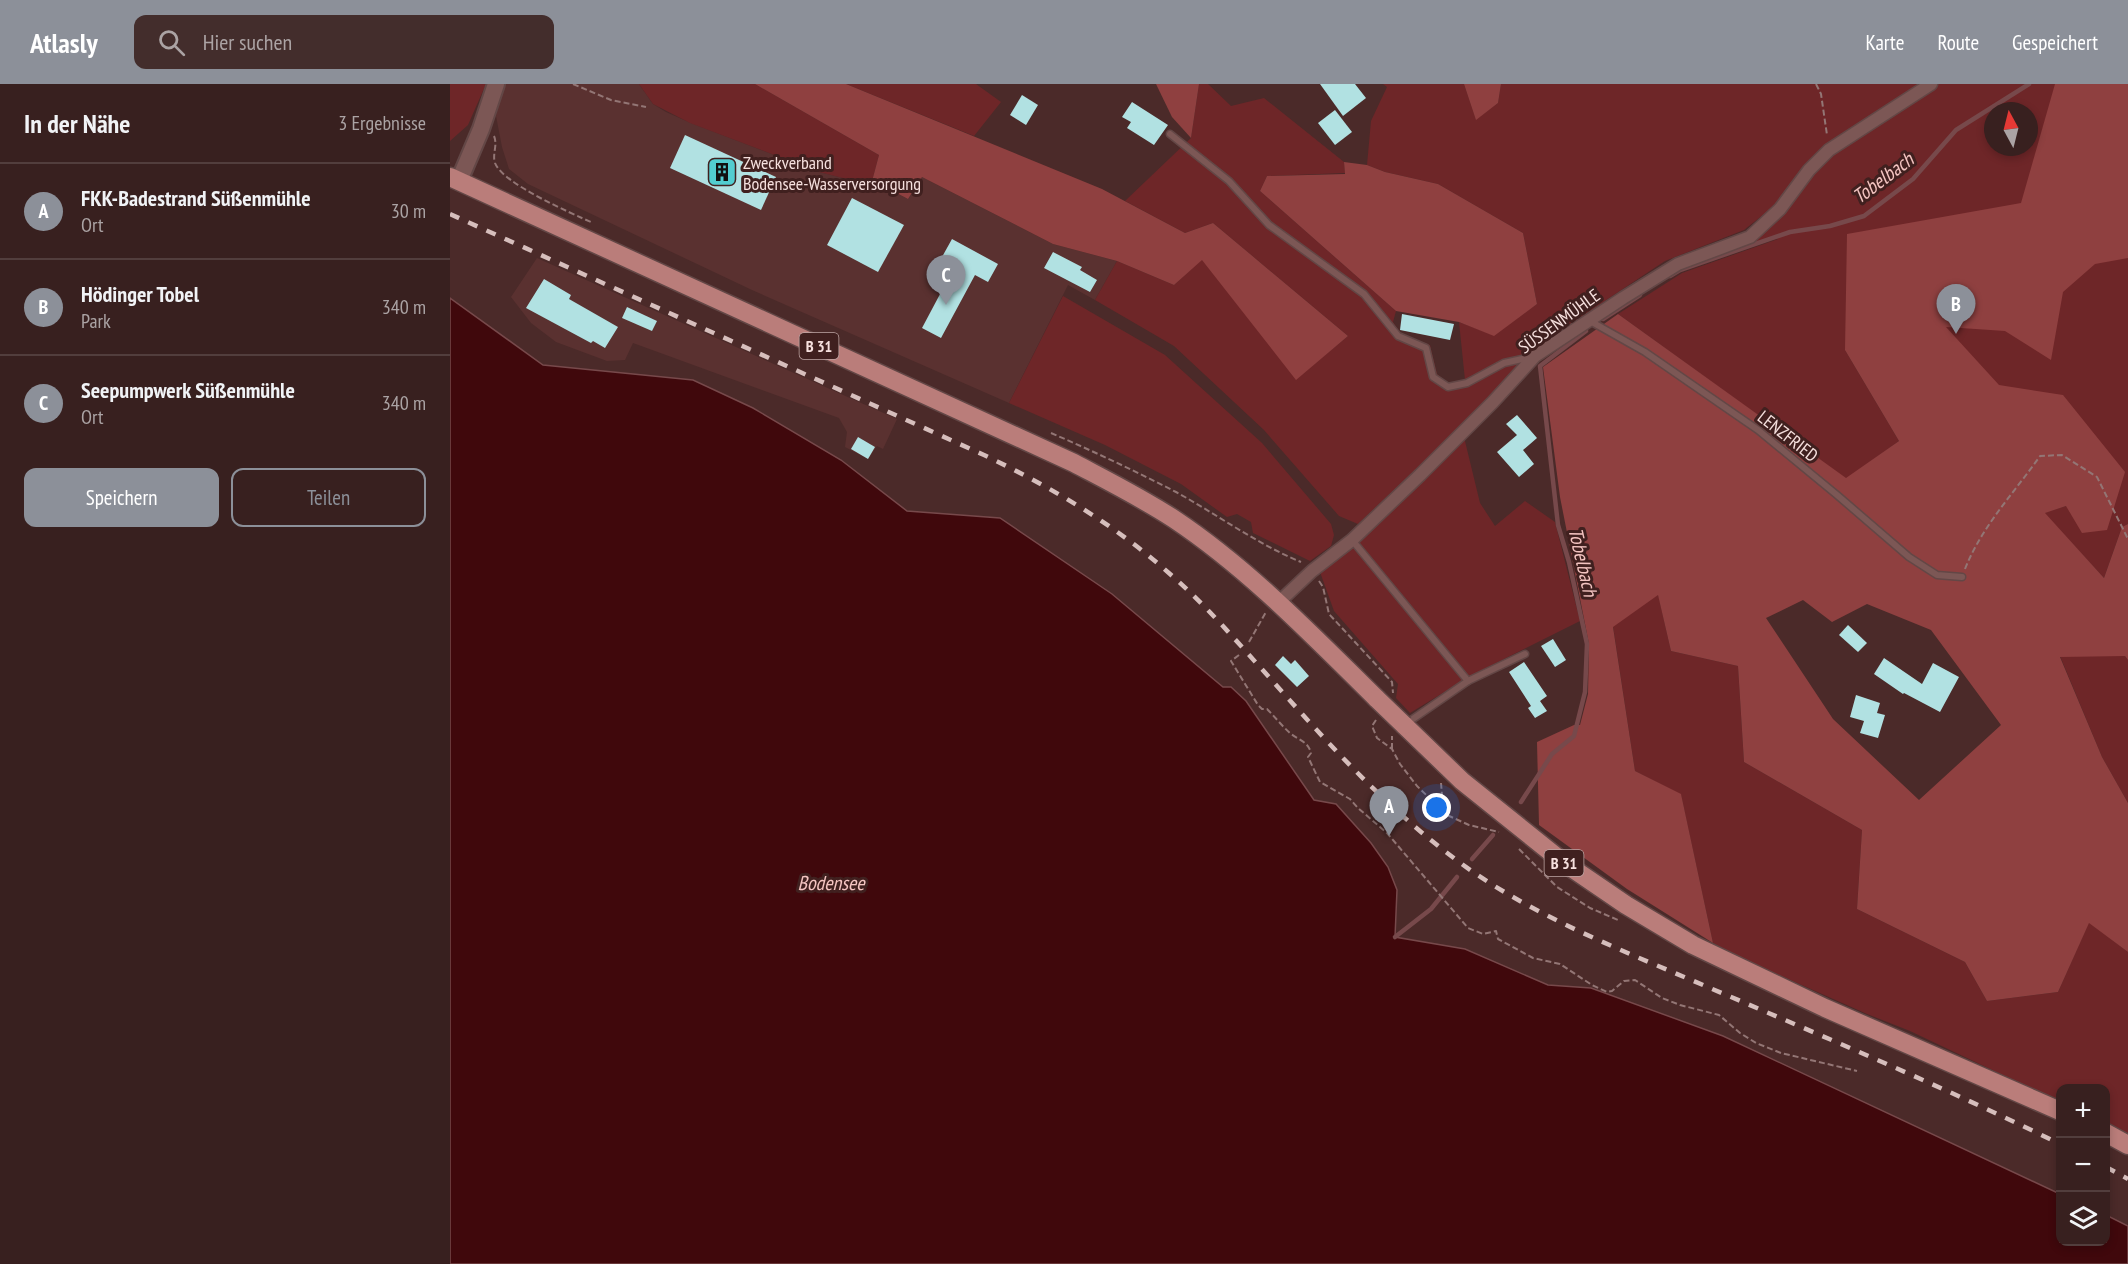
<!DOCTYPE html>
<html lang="de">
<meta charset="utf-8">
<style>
:root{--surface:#38201f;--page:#432d2c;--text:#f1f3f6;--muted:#aba3a4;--line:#523e3d;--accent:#8c9099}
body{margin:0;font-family:"PT Sans Narrow",sans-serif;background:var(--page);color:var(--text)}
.controls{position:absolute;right:18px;bottom:18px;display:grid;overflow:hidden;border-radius:12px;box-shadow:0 3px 9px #0003}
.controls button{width:54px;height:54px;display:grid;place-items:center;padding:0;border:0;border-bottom:2px solid var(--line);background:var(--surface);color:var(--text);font:30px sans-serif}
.compass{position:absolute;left:1534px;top:18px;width:54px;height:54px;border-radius:50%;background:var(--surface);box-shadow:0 3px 9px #0003;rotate:353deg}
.you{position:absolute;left:987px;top:724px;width:21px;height:21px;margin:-15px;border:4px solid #fff;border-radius:50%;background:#1a73e8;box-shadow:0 0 0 9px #1a73e833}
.badge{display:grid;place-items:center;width:39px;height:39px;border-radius:50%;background:var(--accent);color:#fff;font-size:20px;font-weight:700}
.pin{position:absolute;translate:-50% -50px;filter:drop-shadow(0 2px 3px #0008)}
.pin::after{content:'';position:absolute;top:32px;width:21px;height:18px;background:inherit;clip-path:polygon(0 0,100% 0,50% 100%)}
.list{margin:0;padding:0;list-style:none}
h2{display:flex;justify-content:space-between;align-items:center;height:78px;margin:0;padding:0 24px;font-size:26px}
h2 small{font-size:20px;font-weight:400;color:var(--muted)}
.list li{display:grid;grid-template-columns:39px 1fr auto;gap:18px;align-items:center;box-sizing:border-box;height:96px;padding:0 24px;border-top:2px solid var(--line)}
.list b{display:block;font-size:22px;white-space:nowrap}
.list p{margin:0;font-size:20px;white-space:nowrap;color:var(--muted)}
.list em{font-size:20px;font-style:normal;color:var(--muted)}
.actions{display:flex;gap:12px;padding:18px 24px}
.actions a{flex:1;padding:14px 0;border:2px solid var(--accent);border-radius:12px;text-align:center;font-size:21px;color:var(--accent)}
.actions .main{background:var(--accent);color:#fff}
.icon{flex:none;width:33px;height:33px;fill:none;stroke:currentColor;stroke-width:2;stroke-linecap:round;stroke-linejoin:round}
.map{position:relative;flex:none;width:1678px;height:1180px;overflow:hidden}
header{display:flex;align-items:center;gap:36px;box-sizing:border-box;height:84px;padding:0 30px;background:var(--accent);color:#fff}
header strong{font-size:28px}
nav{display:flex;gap:33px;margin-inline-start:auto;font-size:21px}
.search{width:420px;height:54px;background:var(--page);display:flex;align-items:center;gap:15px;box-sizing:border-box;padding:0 21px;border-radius:12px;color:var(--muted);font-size:22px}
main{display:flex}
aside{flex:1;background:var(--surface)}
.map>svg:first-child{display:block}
.built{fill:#5a3130}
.green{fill:#6e2628;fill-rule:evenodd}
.forest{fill:#8f4040;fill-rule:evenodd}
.water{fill:#40080c;stroke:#77494b;stroke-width:1.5}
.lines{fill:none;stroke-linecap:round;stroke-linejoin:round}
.stream{stroke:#77494b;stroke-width:4.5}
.building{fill:#b1e1e2}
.lane-casing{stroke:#634746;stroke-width:9}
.street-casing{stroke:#634746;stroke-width:15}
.secondary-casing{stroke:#634746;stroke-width:20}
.primary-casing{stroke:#634746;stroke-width:21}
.path{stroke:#937675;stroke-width:2;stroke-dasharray:6 3;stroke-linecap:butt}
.lane{stroke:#7c5755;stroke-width:6}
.street{stroke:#7c5755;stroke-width:12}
.secondary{stroke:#7c5755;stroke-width:16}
.primary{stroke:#ba7d7a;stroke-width:18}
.rail{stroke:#d6bebc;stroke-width:4.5;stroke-dasharray:10 10;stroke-linecap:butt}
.primary-bridge-casing{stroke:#634746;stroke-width:21;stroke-linecap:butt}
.primary-bridge{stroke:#ba7d7a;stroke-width:18}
.labels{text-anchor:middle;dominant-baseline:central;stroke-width:6;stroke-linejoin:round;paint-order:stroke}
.shield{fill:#40201f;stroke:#bfa6a5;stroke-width:1.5}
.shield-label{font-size:16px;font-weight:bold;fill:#f6e0de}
.poi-label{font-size:18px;fill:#f6e0de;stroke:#40201f;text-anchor:start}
.street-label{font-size:18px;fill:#f6e0de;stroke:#40201f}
.water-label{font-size:20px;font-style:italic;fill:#f4c4c1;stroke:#40201f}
</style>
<header>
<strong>Atlasly</strong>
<div class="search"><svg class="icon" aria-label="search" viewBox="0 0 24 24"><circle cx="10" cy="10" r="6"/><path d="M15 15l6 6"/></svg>Hier suchen</div>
<nav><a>Karte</a><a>Route</a><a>Gespeichert</a></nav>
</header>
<main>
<aside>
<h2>In der Nähe<small>3 Ergebnisse</small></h2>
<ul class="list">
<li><span class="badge">A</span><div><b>FKK-Badestrand Süßenmühle</b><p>Ort</p></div><em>30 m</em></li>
<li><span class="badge">B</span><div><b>Hödinger Tobel</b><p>Park</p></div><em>340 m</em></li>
<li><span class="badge">C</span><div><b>Seepumpwerk Süßenmühle</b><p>Ort</p></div><em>340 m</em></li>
</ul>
<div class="actions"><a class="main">Speichern</a><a>Teilen</a></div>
</aside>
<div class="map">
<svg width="1678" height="1180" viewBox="0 0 1678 1180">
<rect width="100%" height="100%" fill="#4b2a29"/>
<!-- built -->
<g class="built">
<path d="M53 0H189L203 20 216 28 241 39 369 88 439 105 458 115 472 93 603 160 667 177 645 216 618 201 559 319 302 206 78 100 59 85 52 63 46 32Z"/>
<path d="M87 174 447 335 433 365 427 362 418 375 395 363 397 348 389 334 183 259 175 276 157 277 106 258 81 239 61 213Z"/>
</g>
<!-- green -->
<g class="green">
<path d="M0 0H36L18 41 0 57Z"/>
<path d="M189 0H305L429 71 421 101 369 88 240 39 203 20Z"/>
<path d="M396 0H526L551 18 524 52Z"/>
<path d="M749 0H758L781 22 814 14 894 78 895 89 817 92 810 107 946 227 943 238 951 250 980 261 987 290 998 299 1015 296 1009 238 1044 251 1087 220 1073 149 988 100 935 88 917 81 921 37 937 3 933 0H1014L1026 35 1048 19 1051 0H1678V171L1674 174H1678V440L1672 443 1654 494 1594 429 1616 422 1675 388 1512 402 1395 266 1449 357 1396 395 1168 230 1232 189 1328 155 1318 156 1287 166V163L1304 153 1353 86 1323 123 1294 146 1215 177 1105 250 1069 281 1025 329 908 440 889 432 814 346 724 262 645 216 667 177 724 201 752 175 846 295 898 252 763 139 735 149 675 117 741 54ZM1543 27H1579V63H1543Z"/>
<path d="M613 212 715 271 812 359 881 440 884 451 881 462 860 477 803 449 801 438 787 430 777 433 731 400 655 361 559 319Z"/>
<path d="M1014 353 1030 419 1045 442 1075 417 1105 438 1130 537 1024 590 960 629 946 614 948 600 884 527 870 488Z"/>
<path d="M1208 510 1221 567 1288 582 1294 678 1412 746 1407 825 1515 878 1537 917 1608 908 1639 838 1678 868V1052L1656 1040V1004H1610V1018L1460 947 1417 930 1302 879 1263 859 1231 711 1185 687 1163 542Z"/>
<path d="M1610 572H1675L1678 576V719L1652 673Z"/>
</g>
<!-- forest -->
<g class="forest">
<path d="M305 0H396L652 105 735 149 763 139 898 252 846 296 752 176 724 201 667 177 603 160 472 93 458 115 439 105 421 101 429 71Z"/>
<path d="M706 0H749L741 54 722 33Z"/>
<path d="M1014 0H1051L1048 19 1026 36Z"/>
<path d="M1605 0H1678V174L1645 180 1613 208 1601 276 1555 247 1496 243 1549 301 1613 311 1675 388 1657 446 1632 449 1616 422 1595 429 1654 494 1672 443 1678 440V576L1675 572 1610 573 1652 673 1678 719V868L1639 839 1608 908 1537 917 1515 878 1407 825 1412 746 1294 678 1288 582 1221 567 1208 511 1163 543 1185 687 1231 710 1263 859 1177 805 1089 741 1087 658 1124 641H1130L1138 610 1139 560 1110 413 1093 283 1168 230 1396 394 1449 357 1395 266 1397 150 1571 119ZM1353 516 1382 538 1417 520 1481 546 1551 641 1469 716 1383 635 1316 534Z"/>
<path d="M894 78 917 81 935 88 988 100 1073 149 1087 220 1044 252 1009 238 946 227 810 107 817 92 895 90Z"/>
</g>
<!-- water -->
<path class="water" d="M0 214 93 281 243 296 303 324 391 376 457 427 550 434 662 510 773 603H781L796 617 864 716 886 720 921 759 938 783 947 806 945 853 1015 865 1098 901 1141 904 1273 952 1610 1110V1158H1656V1131L1678 1142V1180H0Z"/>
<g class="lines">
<!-- stream -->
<g class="stream">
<path d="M1220 192 1230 186 1340 148 1380 142 1414 132 1463 95 1506 46 1579 0"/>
<path d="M1153 235 1190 211"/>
<path d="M1071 718 1102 670 1124 652 1135 608 1137 560 1119 478 1108 441 1090 282 1136 247"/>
<path d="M1022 775 1043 751"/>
<path d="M945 853 981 825 1007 793"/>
</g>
</g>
<!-- building -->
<g class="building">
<path d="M870 0H905L916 14 893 32Z"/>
<path d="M572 11 588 21 576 41 560 31Z"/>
<path d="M682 18 718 41 704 61 677 44 681 38 672 33Z"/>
<path d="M885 26 902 48 885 61 868 39Z"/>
<path d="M235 51 326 93 311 126 220 84Z"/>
<path d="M402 114 454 141 428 188 377 161Z"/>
<path d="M502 155 548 180 538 198 525 191 491 254 472 244 506 180 492 173Z"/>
<path d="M603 168 632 183 630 186 647 196 640 208 594 184Z"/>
<path d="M94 195 121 211 119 215 168 243 155 264 143 257 141 259 76 224Z"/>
<path d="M177 223 207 237 202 247 172 234Z"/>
<path d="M952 230 1004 240 1000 256 950 246Z"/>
<path d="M1067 331 1087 354 1073 366 1084 380 1069 393 1047 368 1067 351 1056 340Z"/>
<path d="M408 353 425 363 418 375 401 365Z"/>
<path d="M1398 541 1417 559 1408 568 1389 551Z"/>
<path d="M1103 555 1116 576 1105 583 1091 562Z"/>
<path d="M833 572 841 580 845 576 859 592 847 603 825 581Z"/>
<path d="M1434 574 1472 600 1483 579 1509 593 1490 628 1454 609 1453 610 1424 590Z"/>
<path d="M1074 578 1097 612 1090 617 1097 627 1085 634 1078 624 1081 622 1059 588Z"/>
<path d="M1406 611 1430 619 1427 629 1435 631 1428 654 1410 649 1414 637 1400 633Z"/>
</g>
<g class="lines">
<!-- lane casing -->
<g class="lane-casing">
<g id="lane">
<path d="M720 50 779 97 819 141 914 210 948 252 976 264 983 293 998 303 1017 299 1054 279 1081 273"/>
<path d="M1140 237 1195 268 1308 346 1387 411 1459 473 1487 491 1512 493"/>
<path d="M902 456 1018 597 1075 570"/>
<path d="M957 639 1018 597"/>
</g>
</g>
<!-- street casing -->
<g class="street-casing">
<path id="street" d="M828 519 862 487 902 456 970 391 1043 318 1085 272 1173 214 1228 180 1300 153 1330 125 1359 86 1379 66 1481 0"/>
</g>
<!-- secondary casing -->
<g class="secondary-casing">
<path id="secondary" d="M9 97 31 45 46 0"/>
</g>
<!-- primary casing -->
<g class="primary-casing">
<g id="primary">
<path d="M0 93 624 379C658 397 692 414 724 435 799 485 863 552 927 615"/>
<path d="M954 641 1012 697 1113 778 1176 821 1243 861 1375 924 1610 1027"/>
<path d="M1656 1049 1678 1061"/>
</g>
</g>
<!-- path -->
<g class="path">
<path d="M123 0 161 16 196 23"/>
<path d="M1366 0 1371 10 1377 51"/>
<path d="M44 52C48 61 42 70 45 79 53 100 121 129 143 139"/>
<path d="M601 349C643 367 685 387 726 408 768 431 807 460 851 478"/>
<path d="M1515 485C1532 442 1564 409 1590 372L1612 371 1647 393 1678 455"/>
<path d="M869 497 873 503 879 530 942 598 943 609"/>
<path d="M799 558 816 528"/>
<path d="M789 571 781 577 808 621 812 625H817C825 633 832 642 840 649 848 656 858 657 861 669L858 673 870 698 900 715 908 724 937 749 1018 844 1033 850 1046 847 1048 855 1083 874 1110 880 1142 901 1157 908 1162 907 1174 897 1185 896 1212 914 1230 921 1269 931 1290 949 1306 959 1331 969 1407 987"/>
<path d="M926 636 922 642 927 654 942 665 950 680 967 702 997 731 1019 741 1049 748"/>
<path d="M942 665V652"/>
<path d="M988 722 992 711 991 699"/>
<path d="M1069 765 1107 803 1140 824 1168 836"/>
</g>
<!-- lane -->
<use href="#lane" class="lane"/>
<!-- street -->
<use href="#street" class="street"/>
<!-- secondary -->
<use href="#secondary" class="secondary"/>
<!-- primary -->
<use href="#primary" class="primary"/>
<!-- rail -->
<g class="rail">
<path d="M0 130 534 371C601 403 664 440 720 490 756 521 787 558 819 593 883 665 946 735 1026 790 1097 838 1181 870 1260 904 1377 954 1496 1004 1610 1060"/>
<path d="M1656 1083 1678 1095"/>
</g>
<!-- primary-bridge casing -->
<g class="primary-bridge-casing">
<path id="primary-bridge" d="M927 615 954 641"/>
</g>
<!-- primary-bridge -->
<use href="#primary-bridge" class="primary-bridge"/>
</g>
<!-- icons -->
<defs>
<g id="building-square" transform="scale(1.5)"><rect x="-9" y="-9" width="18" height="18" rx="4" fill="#52cdd0" stroke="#40201f"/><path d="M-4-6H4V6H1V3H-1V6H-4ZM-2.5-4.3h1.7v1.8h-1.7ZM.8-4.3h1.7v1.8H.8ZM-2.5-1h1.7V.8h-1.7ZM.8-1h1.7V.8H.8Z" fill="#111"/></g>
</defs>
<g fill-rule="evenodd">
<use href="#building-square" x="272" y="88"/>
</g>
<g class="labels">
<!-- shield labels -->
<g class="shield">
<rect x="349.5" y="249" width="39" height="26" rx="4.5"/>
<rect x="1094.5" y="766" width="39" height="26" rx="4.5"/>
</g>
<g class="shield-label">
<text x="369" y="262">B 31</text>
<text x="1114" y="779">B 31</text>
</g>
<!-- poi labels -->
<g class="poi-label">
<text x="293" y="78">Zweckverband<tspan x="293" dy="21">Bodensee-Wasserversorgung</tspan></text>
</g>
<!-- street labels -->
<g class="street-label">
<text transform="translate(1109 237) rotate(-36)">SÜSSENMÜHLE</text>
<text transform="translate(1338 352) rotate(38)">LENZFRIED</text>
</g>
<!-- water labels -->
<g class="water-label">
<text transform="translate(1433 94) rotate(-37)">Tobelbach</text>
<text transform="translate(1133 478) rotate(77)">Tobelbach</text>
<text x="381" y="799">Bodensee</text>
</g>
</g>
</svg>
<div class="controls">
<button>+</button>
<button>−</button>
<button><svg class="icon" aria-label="layers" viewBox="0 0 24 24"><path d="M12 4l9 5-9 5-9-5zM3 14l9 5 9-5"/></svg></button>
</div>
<svg class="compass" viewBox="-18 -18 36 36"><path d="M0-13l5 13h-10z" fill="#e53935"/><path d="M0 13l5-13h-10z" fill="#aba3a4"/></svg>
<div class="you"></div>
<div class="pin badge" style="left:939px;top:752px">A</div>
<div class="pin badge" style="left:1506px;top:250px">B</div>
<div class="pin badge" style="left:496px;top:221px">C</div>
</div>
</main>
